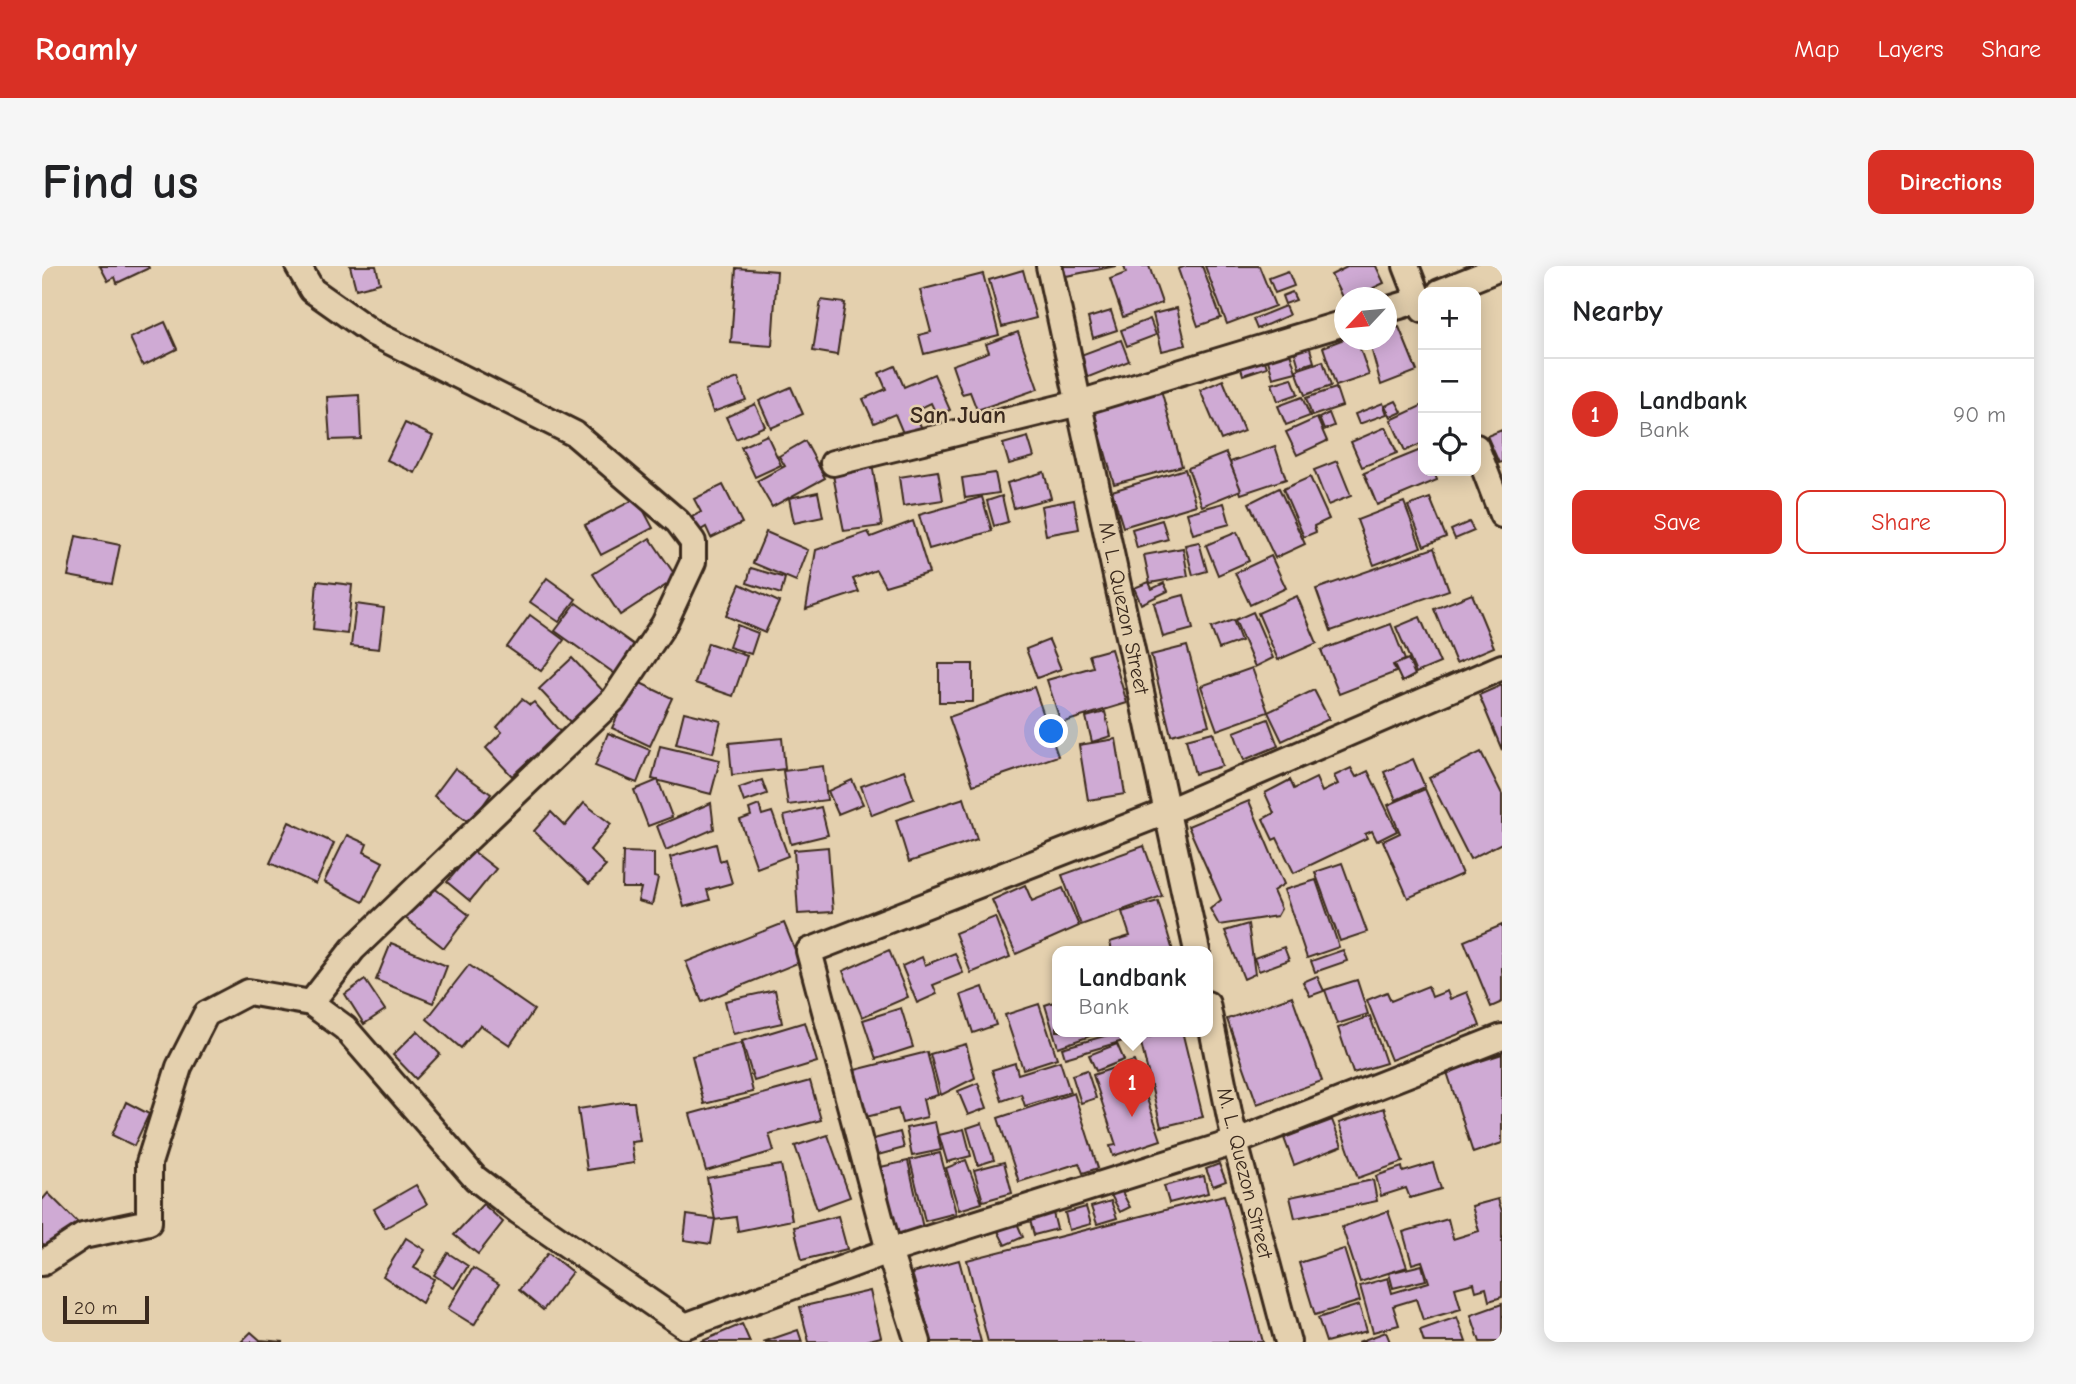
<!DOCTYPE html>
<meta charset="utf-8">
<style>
:root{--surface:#fff;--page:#f6f6f6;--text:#202124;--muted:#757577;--line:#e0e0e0;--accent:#d93025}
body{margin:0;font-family:"Comic Neue",sans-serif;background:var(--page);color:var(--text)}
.controls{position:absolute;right:21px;top:21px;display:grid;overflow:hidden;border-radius:14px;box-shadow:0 4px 18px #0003}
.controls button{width:63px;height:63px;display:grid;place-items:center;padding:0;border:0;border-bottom:2px solid var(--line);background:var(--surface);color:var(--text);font:35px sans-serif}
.compass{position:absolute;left:1292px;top:21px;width:63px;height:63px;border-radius:50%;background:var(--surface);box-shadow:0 4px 18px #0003;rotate:244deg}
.scale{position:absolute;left:21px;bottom:18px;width:86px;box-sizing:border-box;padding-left:7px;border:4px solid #3b2a1e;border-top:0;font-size:19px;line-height:24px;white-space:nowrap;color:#3b2a1e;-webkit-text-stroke:5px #e4d0ae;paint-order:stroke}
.you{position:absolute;left:1010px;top:466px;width:24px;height:24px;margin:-18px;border:5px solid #fff;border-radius:50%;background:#1a73e8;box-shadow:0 0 0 10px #1a73e833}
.badge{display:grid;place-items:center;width:46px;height:46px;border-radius:50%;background:var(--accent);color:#fff;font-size:23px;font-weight:700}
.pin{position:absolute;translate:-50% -58px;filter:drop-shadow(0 2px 4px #0008)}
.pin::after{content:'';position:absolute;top:37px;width:24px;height:21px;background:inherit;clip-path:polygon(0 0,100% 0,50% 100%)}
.popup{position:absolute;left:1010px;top:680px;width:161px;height:91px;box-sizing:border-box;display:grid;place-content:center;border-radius:14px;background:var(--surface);filter:drop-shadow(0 2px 5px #0005);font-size:23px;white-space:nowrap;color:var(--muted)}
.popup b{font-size:26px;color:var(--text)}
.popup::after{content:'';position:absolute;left:50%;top:100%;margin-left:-14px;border:14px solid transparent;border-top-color:var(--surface)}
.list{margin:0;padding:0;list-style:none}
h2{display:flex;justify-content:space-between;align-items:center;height:91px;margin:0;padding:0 28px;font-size:30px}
h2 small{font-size:23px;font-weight:400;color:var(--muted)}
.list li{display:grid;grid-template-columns:46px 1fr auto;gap:21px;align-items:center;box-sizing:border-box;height:112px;padding:0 28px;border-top:2px solid var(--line)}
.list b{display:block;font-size:26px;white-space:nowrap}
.list p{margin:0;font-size:23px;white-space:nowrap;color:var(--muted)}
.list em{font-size:23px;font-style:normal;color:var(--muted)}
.actions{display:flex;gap:14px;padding:21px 28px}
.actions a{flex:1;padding:16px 0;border:2px solid var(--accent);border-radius:14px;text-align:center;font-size:24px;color:var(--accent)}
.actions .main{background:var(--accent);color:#fff}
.icon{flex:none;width:38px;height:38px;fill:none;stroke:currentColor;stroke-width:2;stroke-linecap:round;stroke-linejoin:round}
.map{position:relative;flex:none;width:1460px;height:1076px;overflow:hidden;border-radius:14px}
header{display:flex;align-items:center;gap:42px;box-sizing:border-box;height:98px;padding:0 35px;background:var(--accent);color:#fff}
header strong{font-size:33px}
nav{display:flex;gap:38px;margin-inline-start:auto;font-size:24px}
.intro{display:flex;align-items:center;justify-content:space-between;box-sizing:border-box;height:168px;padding:0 42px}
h1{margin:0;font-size:49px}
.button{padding:18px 32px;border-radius:14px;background:var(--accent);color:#fff;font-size:24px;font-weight:700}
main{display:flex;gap:42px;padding:0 42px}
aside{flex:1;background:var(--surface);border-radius:14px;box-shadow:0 4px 18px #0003}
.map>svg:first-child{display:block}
.building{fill:#cfaad4;stroke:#3b2a1e;stroke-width:2}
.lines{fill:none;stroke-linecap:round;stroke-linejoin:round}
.minor-casing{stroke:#3b2a1e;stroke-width:30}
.minor{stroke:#e4d0ae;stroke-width:24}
.labels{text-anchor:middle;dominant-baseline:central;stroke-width:5;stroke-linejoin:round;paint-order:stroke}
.street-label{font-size:21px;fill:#3b2a1e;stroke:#e4d0ae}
.quarter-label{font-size:24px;font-weight:bold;fill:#3b2a1e;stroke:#e4d0ae}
</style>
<header>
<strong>Roamly</strong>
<nav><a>Map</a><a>Layers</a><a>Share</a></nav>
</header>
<div class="intro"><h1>Find us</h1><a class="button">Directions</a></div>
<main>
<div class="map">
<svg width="1460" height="1076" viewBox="0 0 1460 1076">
<rect width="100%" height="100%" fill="#e4d0ae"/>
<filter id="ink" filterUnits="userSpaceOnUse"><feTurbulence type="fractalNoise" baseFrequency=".0143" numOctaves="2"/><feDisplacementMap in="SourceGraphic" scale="14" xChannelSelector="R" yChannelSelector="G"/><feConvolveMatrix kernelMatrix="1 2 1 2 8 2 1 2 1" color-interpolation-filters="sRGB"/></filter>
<g filter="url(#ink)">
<!-- building -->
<g class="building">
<path d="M58 0H106L107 2 75 17 73 11 66 15Z"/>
<path d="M308 0H334L338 17 314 23Z"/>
<path d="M1021 0H1074L1024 10Z"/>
<path d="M1082 0H1107L1120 37 1081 51 1068 13 1084 7Z"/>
<path d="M1144 0H1160L1179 52 1156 60 1136 3Z"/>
<path d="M1163 0H1217L1233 40 1185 58Z"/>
<path d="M1307 0H1334L1342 17 1310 32H1302V35L1289 9Z"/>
<path d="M694 2 735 5 730 80 689 77Z"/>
<path d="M981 4 994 52 960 61 947 14Z"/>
<path d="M1246 5 1252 20 1233 27 1227 12Z"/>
<path d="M941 8 957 69 882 88 877 69 889 66 878 24Z"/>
<path d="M1250 26 1254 34 1243 38 1240 30Z"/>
<path d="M779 34 803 37 795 89 771 85Z"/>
<path d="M1243 40 1247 49 1215 63 1211 53Z"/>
<path d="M1135 42 1144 79 1120 85 1111 48Z"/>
<path d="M1069 45 1075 64 1051 72 1046 52Z"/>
<path d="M1108 53 1114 69 1085 80 1079 64Z"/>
<path d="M123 56 135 83 101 100 88 72Z"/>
<path d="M1357 61 1375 105 1339 119 1327 74H1344V66Z"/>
<path d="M976 66 996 123 935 144 928 126 920 128 910 99 947 86 944 78Z"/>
<path d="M1302 73 1315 74 1327 109 1294 120 1281 81Z"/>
<path d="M1079 74 1087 95 1044 112 1036 90Z"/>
<path d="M1266 76 1272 96 1257 101 1251 80Z"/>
<path d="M1246 80 1254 106 1231 112 1224 87Z"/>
<path d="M1222 92 1225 101 1201 109 1198 99Z"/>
<path d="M1281 95 1289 120 1263 129 1254 104Z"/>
<path d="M853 100 862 121 892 108 908 144 895 150 889 137 872 145 881 165 863 172 853 148 832 157 821 133 844 123 837 107Z"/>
<path d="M696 112 704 134 671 146 663 124Z"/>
<path d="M1250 112 1256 128 1236 135 1230 118Z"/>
<path d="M1181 114 1202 165 1179 174 1158 124Z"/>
<path d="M1118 120 1140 200 1072 218 1050 139Z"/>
<path d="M749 121 761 148 729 162 717 135Z"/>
<path d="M1294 122 1300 140 1270 150 1264 132Z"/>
<path d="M317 129 319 173 288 174 285 131Z"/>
<path d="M1260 131 1268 150 1244 159 1236 140Z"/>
<path d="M1354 135 1360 146 1349 151 1343 140Z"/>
<path d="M1341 137 1345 148 1317 158 1313 148Z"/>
<path d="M713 138 723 160 694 173 684 151Z"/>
<path d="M1381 139V177L1363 185 1349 154Z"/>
<path d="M1287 147 1292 160 1282 164 1277 152Z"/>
<path d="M1275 152 1285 175 1255 189 1244 166Z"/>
<path d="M363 157 391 170 373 207 345 194Z"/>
<path d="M1344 161 1355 187 1320 201 1309 176Z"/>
<path d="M1460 164V196L1457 197 1445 170Z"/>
<path d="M725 169 739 199 713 211 699 181Z"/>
<path d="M986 171 992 191 967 198 961 178Z"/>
<path d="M763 175 783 212 730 241 715 215 743 200 737 190Z"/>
<path d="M1233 180 1244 213 1199 228 1188 196Z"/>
<path d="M1381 183V205H1392L1395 214 1335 239 1322 207Z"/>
<path d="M1184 187 1199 224 1160 240 1146 202Z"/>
<path d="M1295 195 1309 230 1286 239 1272 204Z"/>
<path d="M830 197 840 260 802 265 790 204Z"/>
<path d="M1143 203 1154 239 1081 261 1070 225Z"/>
<path d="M896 205 901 234 861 240 857 211Z"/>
<path d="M1002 206 1009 232 972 242 965 217Z"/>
<path d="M953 207 957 227 923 232 920 212Z"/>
<path d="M1268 211 1287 253 1272 260 1274 266 1262 271 1241 223Z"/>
<path d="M681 219 700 257 669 272 664 261 657 265 650 251 659 246 652 233Z"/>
<path d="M1237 222 1263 278 1233 292 1207 237Z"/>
<path d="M776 226 781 251 752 257 747 232Z"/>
<path d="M960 230 966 256 952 260 945 235Z"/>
<path d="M940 231 950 265 887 283 877 249Z"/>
<path d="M595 232 611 262 559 289 543 259Z"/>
<path d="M1388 232 1404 271 1382 280 1366 240Z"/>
<path d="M1032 234 1037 263 1004 269 999 240Z"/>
<path d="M1362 236 1379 281 1332 299 1315 254Z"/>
<path d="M1182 237 1188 258 1151 268 1145 247Z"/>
<path d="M1120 254 1126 273 1095 282 1090 263Z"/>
<path d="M871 255 887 307 843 320 834 304 811 313 817 326 764 343 774 284 826 266 829 271Z"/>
<path d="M1427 256 1432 265 1413 273 1409 264Z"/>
<path d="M724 266 766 284 754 315 711 297Z"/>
<path d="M1195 266 1207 295 1176 309 1164 279Z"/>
<path d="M34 270 78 279 70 318 26 310Z"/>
<path d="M608 272 635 312 578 349 551 308Z"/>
<path d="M1157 276 1165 305 1151 309 1143 279Z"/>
<path d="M1141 282 1146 310 1108 317 1102 289Z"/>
<path d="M1392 282 1407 324 1289 365 1274 323Z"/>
<path d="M1229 290 1244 322 1208 339 1193 307Z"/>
<path d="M709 302 743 312 739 328 705 317Z"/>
<path d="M505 312 534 333 517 356 488 336Z"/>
<path d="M275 315 310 319 305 368 271 364Z"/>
<path d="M1107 316 1110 323 1122 317 1126 325 1099 338 1092 322Z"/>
<path d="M698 318 737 336 723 367 684 350Z"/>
<path d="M1430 328 1452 381 1414 397 1392 343Z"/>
<path d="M1142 329 1151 363 1121 371 1112 337Z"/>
<path d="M1255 330 1275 377 1236 394 1216 347Z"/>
<path d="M534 337 599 384 579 412 513 365Z"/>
<path d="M314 338 342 342 337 383 309 380Z"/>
<path d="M1211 346 1231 392 1213 401 1193 354Z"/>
<path d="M488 349 522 374 499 405 465 381Z"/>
<path d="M1378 351 1398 397 1374 407 1354 361Z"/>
<path d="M1191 354 1199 375 1177 383 1169 362Z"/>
<path d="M1349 358 1363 394 1351 399 1354 406 1297 428 1279 384Z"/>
<path d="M695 359 716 367 709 388 687 381Z"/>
<path d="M1007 374 1019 403 995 412 984 383Z"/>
<path d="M666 377 705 390 691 430 653 417Z"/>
<path d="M1145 380 1167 459 1129 469 1109 389Z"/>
<path d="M1069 383 1085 437 1019 457 1005 414 1051 401 1047 389Z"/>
<path d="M530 392 563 427 530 458 497 423Z"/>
<path d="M1366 393 1373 409 1360 416 1352 399Z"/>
<rect x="897" y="398" width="34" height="38"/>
<path d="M1210 402 1226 446 1175 464 1159 420Z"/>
<path d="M592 414 630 432 608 480 570 462Z"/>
<path d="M1460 419V484L1437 429Z"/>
<path d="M992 421 1016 490 931 519 907 451Z"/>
<path d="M1272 424 1287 453 1240 475 1226 446Z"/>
<path d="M480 433 488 439 492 436 521 469 496 498 489 492 470 510 444 482 460 466 455 461Z"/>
<path d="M642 446 679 455 671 487 634 478Z"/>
<path d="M1063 446 1069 470 1050 476 1044 451Z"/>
<path d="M1226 453 1236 480 1202 494 1192 466Z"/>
<path d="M1171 466 1180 500 1153 508 1144 473Z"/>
<path d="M566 467 608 484 595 517 553 500Z"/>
<path d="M740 472 743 503 690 509 687 477Z"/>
<path d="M1074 473 1083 528 1046 534 1037 479Z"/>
<path d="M618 480 678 494 669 528 610 513Z"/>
<path d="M1439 486 1460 528V577L1428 593 1387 512Z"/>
<path d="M1371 493 1383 521 1354 534 1342 506Z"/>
<path d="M781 500 785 534 746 539 741 505Z"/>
<path d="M413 502 449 528 428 557 392 530Z"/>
<path d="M1309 502 1314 511 1326 505 1355 565 1335 575 1330 565 1323 568 1325 572 1252 607 1235 572 1231 574 1221 553 1232 547 1223 527 1248 514 1252 523 1274 512 1280 526 1296 518 1292 510Z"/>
<path d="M862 504 872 533 830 549 819 520Z"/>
<path d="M616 514 630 551 606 560 592 524Z"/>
<path d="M720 514 725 528 702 536 697 522Z"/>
<path d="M810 514 821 538 796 548 786 525Z"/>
<path d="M1383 523 1420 608 1366 632 1341 575 1358 567 1346 539Z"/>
<path d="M922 532 935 573 867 596 854 554Z"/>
<path d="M1207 535 1242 618 1231 625 1239 643 1235 650 1177 659 1168 643 1179 634 1146 560Z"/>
<path d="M542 537 569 558 548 584 564 600 547 618 492 565 509 546 523 560Z"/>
<path d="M669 537 672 563 624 584 615 560Z"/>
<path d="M717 539 720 549 730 546 746 590 715 602 698 554 709 550 707 543Z"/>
<path d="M779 541 786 569 749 578 742 550Z"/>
<path d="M247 556 292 577 274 618 228 597Z"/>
<path d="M305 569 325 578 322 586 341 596 321 636 282 616Z"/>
<path d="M674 578 678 595 683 593 690 617 665 624 668 634 642 641 628 591Z"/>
<path d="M1102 580 1120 630 1039 659 1020 609Z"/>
<path d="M786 581 791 646 756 648 752 584Z"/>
<path d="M431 585 454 603 428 635 405 616Z"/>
<path d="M581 586 612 587V611L616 612 610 639 596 635 599 622H580Z"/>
<path d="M1300 597 1325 666 1298 675 1273 606Z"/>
<path d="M1274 614 1297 681 1265 692 1242 624Z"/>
<path d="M387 618 427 649 402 682 362 651Z"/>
<path d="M983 619 990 635 1021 622 1037 660 974 688 950 634Z"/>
<path d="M1116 635 1131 685H1070L1068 676 1088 670 1080 646Z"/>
<path d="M953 651 968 691 929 707 913 667Z"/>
<path d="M742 657 758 696 660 736 644 696Z"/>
<path d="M1206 658 1213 708 1202 713 1183 665Z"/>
<path d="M1460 659V736L1449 741 1422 675Z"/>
<path d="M349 677 405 700 391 737 334 714Z"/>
<path d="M1242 681 1247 694 1217 705 1212 692Z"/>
<path d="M847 684 866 731 820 751 801 705Z"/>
<path d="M1301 684 1305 695 1273 706 1269 695Z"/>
<path d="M913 687 921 707 891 719 895 728 875 737 860 700 880 691 883 699Z"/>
<path d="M427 699 492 744 468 779 438 759 419 782 385 753Z"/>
<path d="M1275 710 1282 725 1268 730 1261 716Z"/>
<path d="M323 714 343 744 322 758 303 728Z"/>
<path d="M1315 714 1326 748 1295 758 1283 724Z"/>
<path d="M1386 720 1390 731 1405 725 1408 733 1425 726 1438 760 1349 794 1325 734 1345 726 1349 735Z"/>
<path d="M941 721 954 759 931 767 919 729Z"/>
<path d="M733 724 740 757 691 768 683 735Z"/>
<path d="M1250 730 1280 815 1215 838 1185 753Z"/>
<path d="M1015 735V765H1063L1016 781 1003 739Z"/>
<path d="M997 738 1015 792 981 803 963 749Z"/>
<path d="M859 742 871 781 834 793 821 754Z"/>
<path d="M1328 750 1344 797 1311 807 1296 762Z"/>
<path d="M763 756 775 796 712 815 700 775Z"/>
<path d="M375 765 398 788 374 813 351 789Z"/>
<path d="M1080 765H1115L1023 792 1020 782Z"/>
<path d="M1131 765H1140L1161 851 1119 861 1098 773Z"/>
<path d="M699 777 711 826 662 838 650 790Z"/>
<path d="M924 778 933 812 899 829 888 788Z"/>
<path d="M1075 778 1082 794 1054 805 1047 789Z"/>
<path d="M885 786 896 829 881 833 885 851 860 857 856 843 824 851 813 804Z"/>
<path d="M1460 788V877L1431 887 1405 806Z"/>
<path d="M1018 795 1028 826 983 840 979 828 960 835 950 804 973 797 976 808Z"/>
<path d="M1092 795 1119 874 1071 890 1068 880 1074 879 1051 809Z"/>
<path d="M1045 804 1054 832 1039 837 1030 809Z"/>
<path d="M768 815 779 854 727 868 732 885 664 905 648 848Z"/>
<path d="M936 817 945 842 926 849 916 825Z"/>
<path d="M1032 827 1056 902 1041 907 1037 897 977 916 956 852Z"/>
<path d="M84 836 107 848 92 880 70 869Z"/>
<path d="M582 836H592L598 875 589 876 592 897 545 904 536 843Z"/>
<path d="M1342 842 1361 896 1316 912 1297 857Z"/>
<path d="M1290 854 1300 880 1252 899 1242 872Z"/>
<path d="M893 856 899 884 870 890 864 862Z"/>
<path d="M940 857 952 894 936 899 925 862Z"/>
<path d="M922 863 929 890 905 896 897 869Z"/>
<path d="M858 866 862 882 832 890 828 874Z"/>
<path d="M786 869 808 931 775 943 753 880Z"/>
<path d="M898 887 914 947 883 955 868 894Z"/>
<path d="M924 894 940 937 917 944 904 902Z"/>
<path d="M866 895 883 971 852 978 834 902Z"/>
<path d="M962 896 970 927 941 935 932 904Z"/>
<path d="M1391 897 1399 923 1368 932 1364 922 1339 930 1334 910 1360 901 1361 906Z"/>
<path d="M1177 898 1184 915 1171 920 1164 903Z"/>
<path d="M739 899 750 954 696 965 694 951 673 954 665 912Z"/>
<path d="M1162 910 1166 927 1127 937 1122 920Z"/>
<path d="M1331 914 1335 935 1253 952 1248 931Z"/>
<path d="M374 919 385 938 343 962 332 943Z"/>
<path d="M1079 924 1088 941 1078 946 1069 929Z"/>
<path d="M6 927 40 961 10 988 0 977V934Z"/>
<path d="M1182 929 1221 1076H946L925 994Z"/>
<path d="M1456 933 1460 946V1031L1447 1035 1444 1022 1434 1025 1432 1017 1413 1022 1419 1043 1381 1054 1374 1033 1351 1040 1357 1059 1331 1066 1318 1020 1346 1012 1350 1027 1387 1016 1380 995 1370 998 1361 966 1406 953 1411 973 1437 965 1430 940Z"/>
<path d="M1069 935 1075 952 1055 958 1049 941Z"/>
<path d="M441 938 461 956 436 988 412 969Z"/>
<path d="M1044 941 1049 958 1027 964 1023 947Z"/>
<path d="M1346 945 1365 1001 1318 1016 1300 961Z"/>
<path d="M1011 947 1015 963 992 969 988 954Z"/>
<path d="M645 949 673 953 669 978 642 974Z"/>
<path d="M796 950 805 983 760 994 752 961Z"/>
<path d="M975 957 981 971 963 979 956 965Z"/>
<path d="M364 972 383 984 372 1002 392 1013 380 1037 341 1010Z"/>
<path d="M1302 983 1318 1035 1273 1049 1257 997Z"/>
<path d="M406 987 426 1000 412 1022 392 1009Z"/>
<path d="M506 987 530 1006 501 1044 477 1024Z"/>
<path d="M917 994 939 1076H890L870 1007Z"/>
<path d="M1380 999 1384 1014 1351 1022 1347 1007Z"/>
<path d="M431 1002 457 1018 432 1059 406 1043Z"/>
<path d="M828 1025 839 1071 819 1076H767L758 1041Z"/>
<path d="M1460 1038V1076H1438L1429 1049Z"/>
<path d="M1317 1039 1325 1065 1284 1076 1276 1052Z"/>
<path d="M1415 1051 1424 1076H1382L1378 1064Z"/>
<path d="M700 1058 708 1076H658Z"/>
<path d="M756 1064 760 1076H721Z"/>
<path d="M209 1066 218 1074 242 1076H199Z"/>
<path d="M1344 1066 1348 1076H1316Z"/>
</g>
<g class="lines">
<!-- minor casing -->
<g class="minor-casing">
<g id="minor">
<path d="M256 0 270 24 331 67 533 168 636 256 651 276V296L622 358 572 433 311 683 269 737"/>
<path d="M1007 0 1155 685"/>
<path d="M1364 0 1381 44"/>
<path d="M1398 26 1460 1"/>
<path d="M1344 44 1381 33"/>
<path d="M1434 181 1460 249"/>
<path d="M791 197 1037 137 1302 57"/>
<path d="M1165 738 1193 876 1246 1076"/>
<path d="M0 997 41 970 107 956V897L137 801 164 748 206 726 269 737 303 762 433 912 476 945 643 1060 847 985 1193 876 1460 771"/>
<path d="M876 1076 847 985 767 685 1126 545 1460 401"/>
</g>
</g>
<!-- minor -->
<use href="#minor" class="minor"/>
</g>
</g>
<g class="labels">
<!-- street labels -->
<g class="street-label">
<text transform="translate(1082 342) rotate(78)">M. L. Quezon Street</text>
<text transform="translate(1203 907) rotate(76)">M. L. Quezon Street</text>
</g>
<!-- quarter labels -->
<g class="quarter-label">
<text x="916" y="149">San Juan</text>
</g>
</g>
</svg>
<div class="controls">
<button>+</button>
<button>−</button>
<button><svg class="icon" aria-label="locate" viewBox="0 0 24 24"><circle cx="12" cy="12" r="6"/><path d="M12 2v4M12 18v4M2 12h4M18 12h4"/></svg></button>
</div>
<svg class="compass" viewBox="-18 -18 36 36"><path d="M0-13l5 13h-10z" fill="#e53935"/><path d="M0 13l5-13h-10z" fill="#757577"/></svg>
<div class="scale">20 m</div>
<div class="you"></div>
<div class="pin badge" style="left:1090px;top:851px">1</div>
<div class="popup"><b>Landbank</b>Bank</div>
</div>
<aside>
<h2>Nearby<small></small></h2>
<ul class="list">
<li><span class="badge">1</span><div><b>Landbank</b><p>Bank</p></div><em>90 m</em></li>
</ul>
<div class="actions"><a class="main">Save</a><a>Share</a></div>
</aside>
</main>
